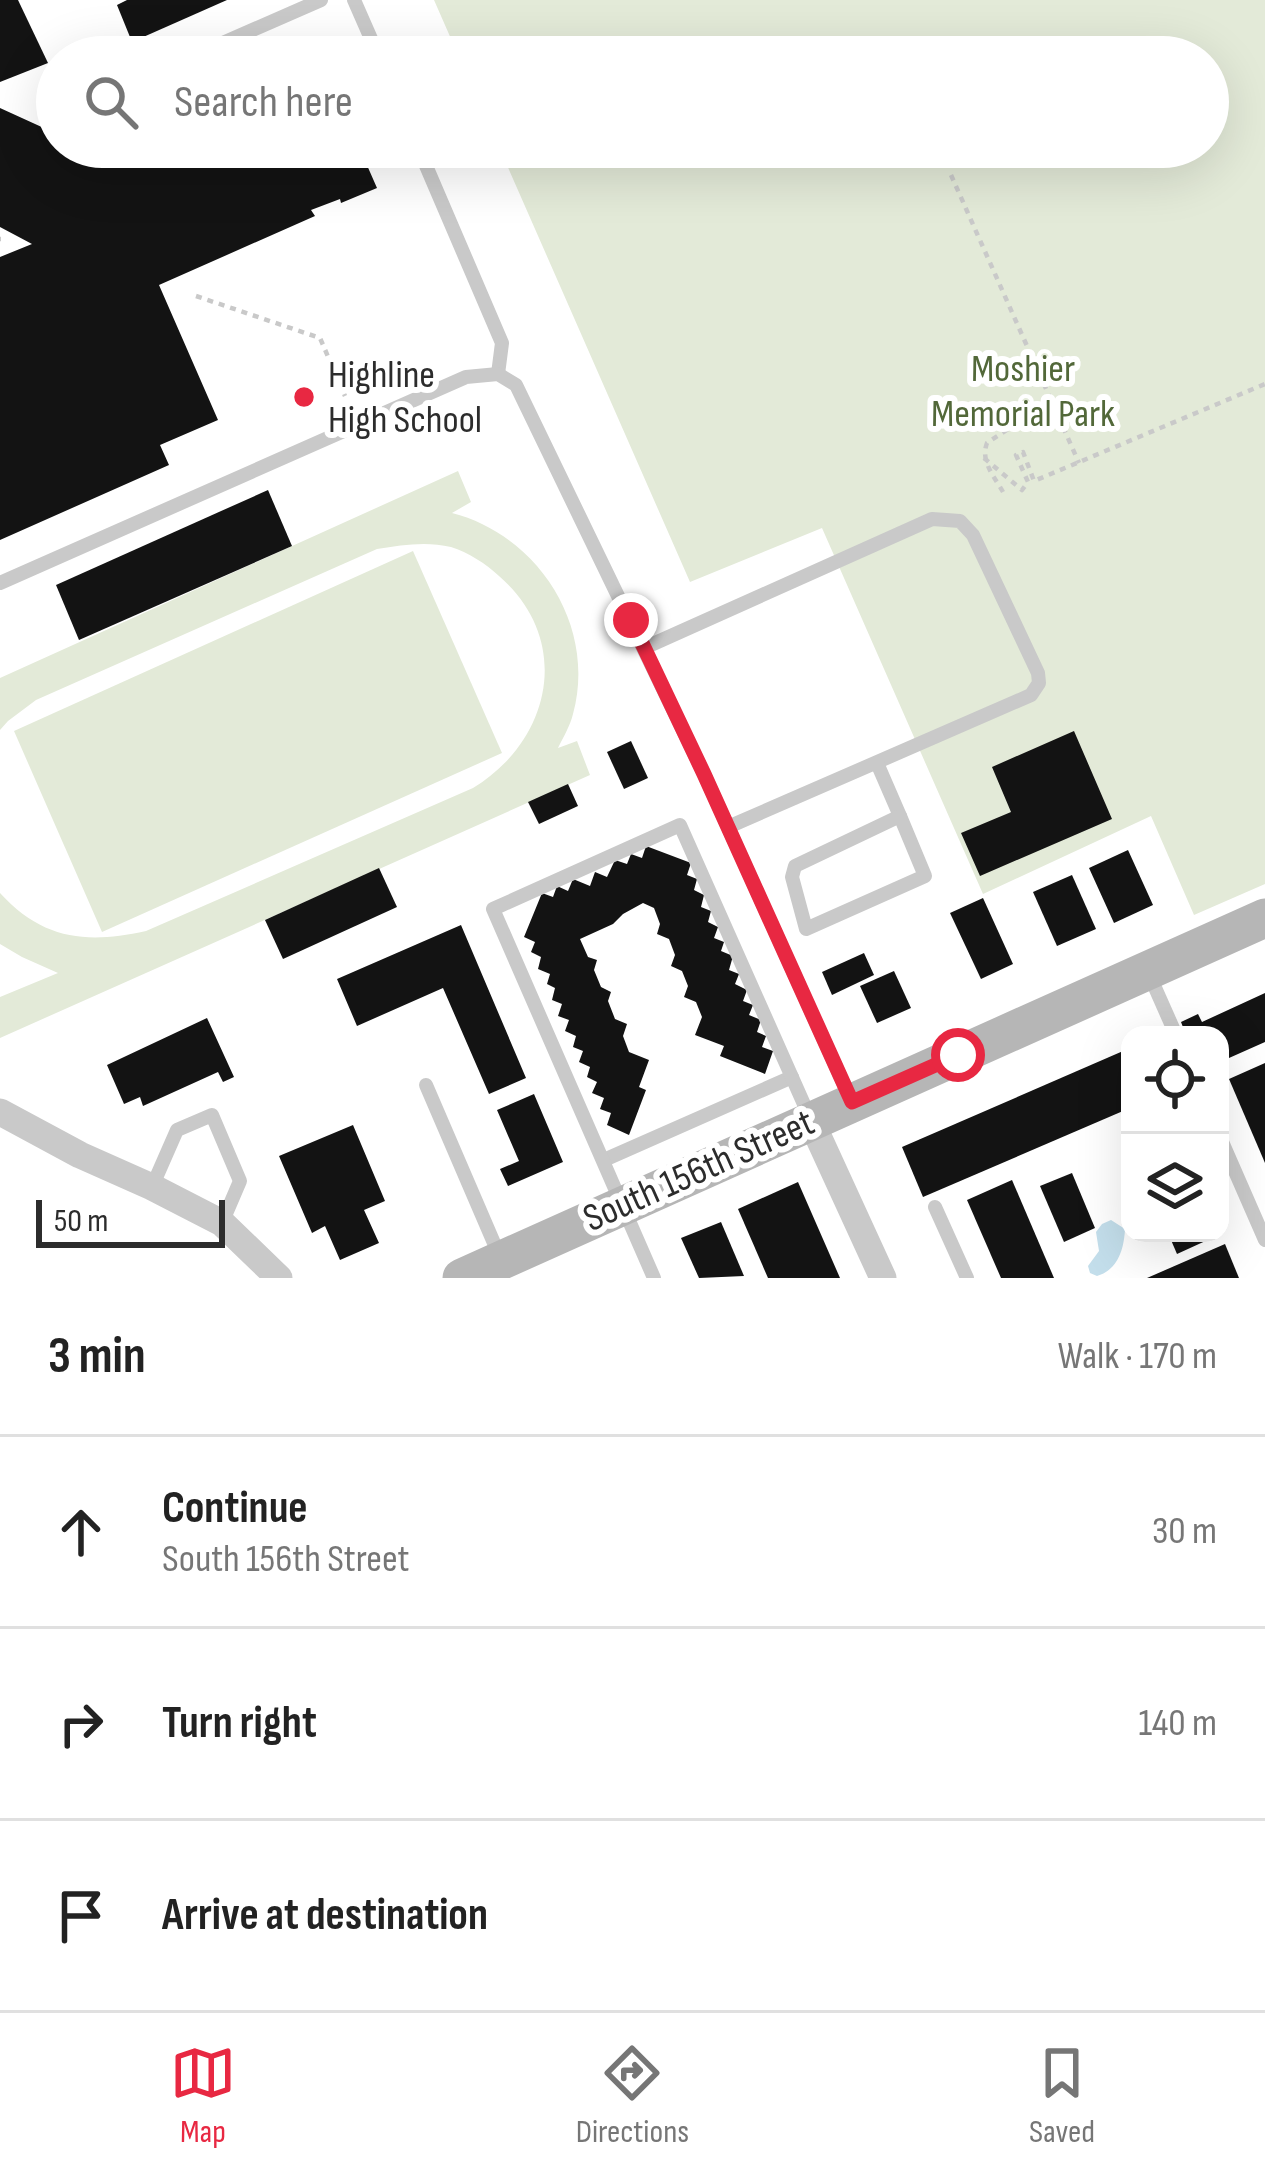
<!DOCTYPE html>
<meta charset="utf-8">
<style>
:root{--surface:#fff;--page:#f6f6f6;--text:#222;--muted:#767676;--line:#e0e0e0;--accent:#e82842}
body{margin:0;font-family:"Sofia Sans Condensed",sans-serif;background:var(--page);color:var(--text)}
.controls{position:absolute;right:36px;bottom:36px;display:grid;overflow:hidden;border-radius:24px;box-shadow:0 12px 48px #0002}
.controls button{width:108px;height:108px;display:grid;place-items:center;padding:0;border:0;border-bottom:3px solid var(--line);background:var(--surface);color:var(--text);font:60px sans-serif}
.scale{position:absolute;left:36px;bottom:30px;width:189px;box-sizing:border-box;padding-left:12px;border:6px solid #2c2c2c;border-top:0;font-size:33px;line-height:42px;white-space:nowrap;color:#2c2c2c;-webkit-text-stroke:9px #fff;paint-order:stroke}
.stop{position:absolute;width:36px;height:36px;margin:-27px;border:9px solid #e82842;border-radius:50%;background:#fff}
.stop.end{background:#e82842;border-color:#fff;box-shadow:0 3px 12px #0008}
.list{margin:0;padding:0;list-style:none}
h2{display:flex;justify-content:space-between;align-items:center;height:156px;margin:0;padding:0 48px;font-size:51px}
h2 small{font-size:39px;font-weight:400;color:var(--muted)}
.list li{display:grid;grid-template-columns:78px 1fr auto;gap:36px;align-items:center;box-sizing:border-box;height:192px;padding:0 48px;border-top:3px solid var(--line)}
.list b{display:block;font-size:45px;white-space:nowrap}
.list p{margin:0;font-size:39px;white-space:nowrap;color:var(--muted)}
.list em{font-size:39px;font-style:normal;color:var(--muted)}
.icon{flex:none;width:66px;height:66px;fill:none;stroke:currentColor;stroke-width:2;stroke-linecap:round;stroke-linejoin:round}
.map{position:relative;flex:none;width:1265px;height:1278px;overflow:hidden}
.search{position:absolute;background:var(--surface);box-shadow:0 12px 48px #0002;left:36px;right:36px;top:36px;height:132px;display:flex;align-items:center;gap:30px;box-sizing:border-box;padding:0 42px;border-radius:66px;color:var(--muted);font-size:45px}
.sheet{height:732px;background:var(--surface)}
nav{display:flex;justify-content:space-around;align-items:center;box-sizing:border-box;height:168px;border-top:3px solid var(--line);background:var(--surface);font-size:33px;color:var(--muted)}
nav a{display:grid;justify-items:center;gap:6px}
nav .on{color:var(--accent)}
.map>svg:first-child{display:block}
.green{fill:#e3ead8}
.water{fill:#c3deeb}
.building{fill:#131313}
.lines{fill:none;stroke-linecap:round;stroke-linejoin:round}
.path{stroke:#c9c9c9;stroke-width:4.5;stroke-dasharray:6 6;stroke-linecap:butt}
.service{stroke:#c9c9c9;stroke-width:14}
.minor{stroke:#c9c9c9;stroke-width:27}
.secondary{stroke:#b6b6b6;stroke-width:39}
.route{stroke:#e82842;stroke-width:15}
.poi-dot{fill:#e82842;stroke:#fff;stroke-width:4.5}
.labels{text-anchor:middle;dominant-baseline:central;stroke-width:12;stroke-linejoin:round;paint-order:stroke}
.park-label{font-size:39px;fill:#526839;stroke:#fff}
.poi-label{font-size:39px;fill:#2c2c2c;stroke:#fff;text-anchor:start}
.street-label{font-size:39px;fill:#2c2c2c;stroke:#fff}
</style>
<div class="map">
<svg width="1265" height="1278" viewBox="0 0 1265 1278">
<rect width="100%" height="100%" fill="#fff"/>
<!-- green -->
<g class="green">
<path d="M434 0H1265V884L1194 915 1151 816 983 894 822 528 690 582 499 147H1208V57H459Z"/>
<path d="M458 471 471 502 452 513C538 535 597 626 573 714 570 726 564 736 558 748L577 741 590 775 0 1038V997L58 973 22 957 0 944V893C43 940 87 944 146 931L473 788C552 740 573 640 499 576 486 564 468 552 451 547 426 541 402 545 377 549L36 700 8 721 0 730V678Z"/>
<path d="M413 551 502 753 102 932 14 731Z"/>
</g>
<!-- water -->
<path class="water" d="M1111 1220 1125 1229C1124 1249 1118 1270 1097 1276L1090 1273 1088 1266 1099 1251 1096 1232 1102 1224Z"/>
<!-- building -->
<g class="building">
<path d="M0 0H18L48 63 0 82Z"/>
<path d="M127 0H227L132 42 117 5Z"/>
<path d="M0 108 57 134V147H86L93 150 92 147H359L377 188 341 203 340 199 311 210 315 216 159 285 218 420 160 445 169 465 0 540V257L32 244 0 227Z"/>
<path d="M268 490 292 546 79 640 56 585Z"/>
<path d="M1074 731 1112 819 980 876 961 833 1011 812 992 767Z"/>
<path d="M631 741 648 778 624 789 607 752Z"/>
<path d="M568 784 578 806 539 824 528 802Z"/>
<path d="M646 846 691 863 687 875 697 879 694 890 704 895 701 907 711 911 708 922 718 927 714 938 724 942 721 951 733 956 729 970 739 974 735 984 747 990 743 1001 753 1005 749 1015 761 1020 757 1032 766 1036 762 1047 773 1051 765 1074 720 1056 724 1046 695 1035 702 1017 696 1002 684 997 688 986 682 971 671 966 675 955 669 939 657 934 660 924 654 908 643 903 623 914 613 924 580 939 588 957 597 960 594 970 601 987 611 992 608 1001 615 1019 627 1024 623 1036 629 1052 649 1060 639 1087 646 1090 629 1135 607 1125 611 1113 600 1109 604 1098 592 1093 597 1082 587 1077 590 1067 579 1062 583 1051 573 1047 576 1036 565 1031 569 1020 558 1016 562 1004 552 1000 555 988 547 984 550 974 538 969 541 957 531 952 535 942 524 937 542 893 553 897 557 886 568 891 573 879 590 886 595 872 607 877 615 860 627 864 631 854 642 858Z"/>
<path d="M1128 850 1153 905 1114 923 1089 868Z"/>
<path d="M379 868 397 907 283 959 265 920Z"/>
<path d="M1072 875 1096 929 1057 946 1033 892Z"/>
<path d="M983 898 1013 964 981 979 950 913Z"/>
<path d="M461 925 526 1078 489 1094 443 988 357 1026 337 979Z"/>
<path d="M864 953 874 975 832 995 822 972Z"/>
<path d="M894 971 911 1008 877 1023 860 986Z"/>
<path d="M1265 993V1042L1220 1062V1035H1186L1181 1022 1198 1014 1202 1022Z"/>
<path d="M207 1018 234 1077 223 1082 218 1072 143 1106 140 1097 124 1104 107 1065Z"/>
<path d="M1130 1048V1108L923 1197 902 1147Z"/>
<path d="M1265 1063V1163L1229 1079Z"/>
<path d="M534 1094 563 1162 508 1186 500 1169 519 1161 497 1110Z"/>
<path d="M353 1125 385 1201 364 1210 379 1243 340 1260 325 1226 312 1233 279 1156Z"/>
<path d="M1072 1173 1095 1228 1064 1242 1040 1186Z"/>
<path d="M1012 1180 1054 1278H1001L967 1200Z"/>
<path d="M798 1182 840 1278H768L738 1209Z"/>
<path d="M721 1222 744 1276 699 1278 681 1238Z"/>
<path d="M1168 1233H1223L1177 1254Z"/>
<path d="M1225 1244 1239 1278H1147Z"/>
</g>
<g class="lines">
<!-- path -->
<g class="path">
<path d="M951 175 1079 463"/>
<path d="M0 239H1"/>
<path d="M196 296 320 338 345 396"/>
<path d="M984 458 1022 490 1028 482 1016 455 1023 452 1034 481 1265 384"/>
<path d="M1003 492C994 476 980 461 987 443L1052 400"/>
</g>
<!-- service -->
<g class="service">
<path d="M354 0 379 57"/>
<path d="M191 57 321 0"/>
<path d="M418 147 502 343 498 374"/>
<path d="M0 583 466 377 498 374 516 385 704 774 850 1098"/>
<path d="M644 648 932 519 960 521 973 535 1038 673 1039 683 1031 695 728 827"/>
<path d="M877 763 900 816"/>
<path d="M900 816 925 876 806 929 792 877 795 866Z"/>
<path d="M1149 974 1176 1035"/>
<path d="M426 1085 500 1257"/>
<path d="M1220 1137 1265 1240"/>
<path d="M604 1160 792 1077"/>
<path d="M152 1187 177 1130 212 1115 240 1181 222 1223"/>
<path d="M935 1207 967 1278"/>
<path d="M654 1278 493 909 680 825 811 1120"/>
</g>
<!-- minor -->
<g class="minor">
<path d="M0 1112 80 1155 152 1187 222 1223 279 1278"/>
<path d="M811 1121 883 1278"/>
</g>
<!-- secondary -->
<path class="secondary" d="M462 1278 1265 918"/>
</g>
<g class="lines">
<!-- route -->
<path class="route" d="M631 620 704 774 852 1102 958 1055"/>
</g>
<!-- markers -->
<circle class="poi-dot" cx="304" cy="397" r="12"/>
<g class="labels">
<!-- park labels -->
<g class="park-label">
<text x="1023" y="369">Moshier<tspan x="1023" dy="45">Memorial Park</tspan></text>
</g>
<!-- poi labels -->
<g class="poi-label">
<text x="328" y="375">Highline<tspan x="328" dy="45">High School</tspan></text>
</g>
<!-- street labels -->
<g class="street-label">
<text transform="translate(699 1171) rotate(-24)">South 156th Street</text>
</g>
</g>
</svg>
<div class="controls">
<button><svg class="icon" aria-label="locate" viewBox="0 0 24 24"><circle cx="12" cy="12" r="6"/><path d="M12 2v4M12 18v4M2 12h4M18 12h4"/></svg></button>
<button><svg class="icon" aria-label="layers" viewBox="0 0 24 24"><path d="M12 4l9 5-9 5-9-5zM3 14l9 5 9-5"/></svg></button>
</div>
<div class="scale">50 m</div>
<div class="stop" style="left:958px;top:1055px"></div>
<div class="stop end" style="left:631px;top:620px"></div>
<div class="search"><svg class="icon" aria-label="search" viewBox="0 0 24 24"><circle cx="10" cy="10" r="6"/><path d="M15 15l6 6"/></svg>Search here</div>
</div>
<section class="sheet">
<h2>3 min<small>Walk · 170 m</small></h2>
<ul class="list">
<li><svg class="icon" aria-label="ahead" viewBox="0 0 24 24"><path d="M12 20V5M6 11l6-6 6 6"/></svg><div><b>Continue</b><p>South 156th Street</p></div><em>30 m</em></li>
<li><svg class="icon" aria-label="right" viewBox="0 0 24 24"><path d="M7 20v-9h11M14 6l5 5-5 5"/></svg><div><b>Turn right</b></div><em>140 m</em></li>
<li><svg class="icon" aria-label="arrive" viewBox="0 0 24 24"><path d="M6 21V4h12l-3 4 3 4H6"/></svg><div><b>Arrive at destination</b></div></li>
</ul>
</section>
<nav>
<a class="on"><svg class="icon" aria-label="map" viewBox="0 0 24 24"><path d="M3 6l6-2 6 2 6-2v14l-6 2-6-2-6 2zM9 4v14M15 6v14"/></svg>Map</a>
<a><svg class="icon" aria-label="directions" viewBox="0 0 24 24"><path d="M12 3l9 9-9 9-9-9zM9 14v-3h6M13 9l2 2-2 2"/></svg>Directions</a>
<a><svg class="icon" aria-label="saved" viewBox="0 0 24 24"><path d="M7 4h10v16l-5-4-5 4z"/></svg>Saved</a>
</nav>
